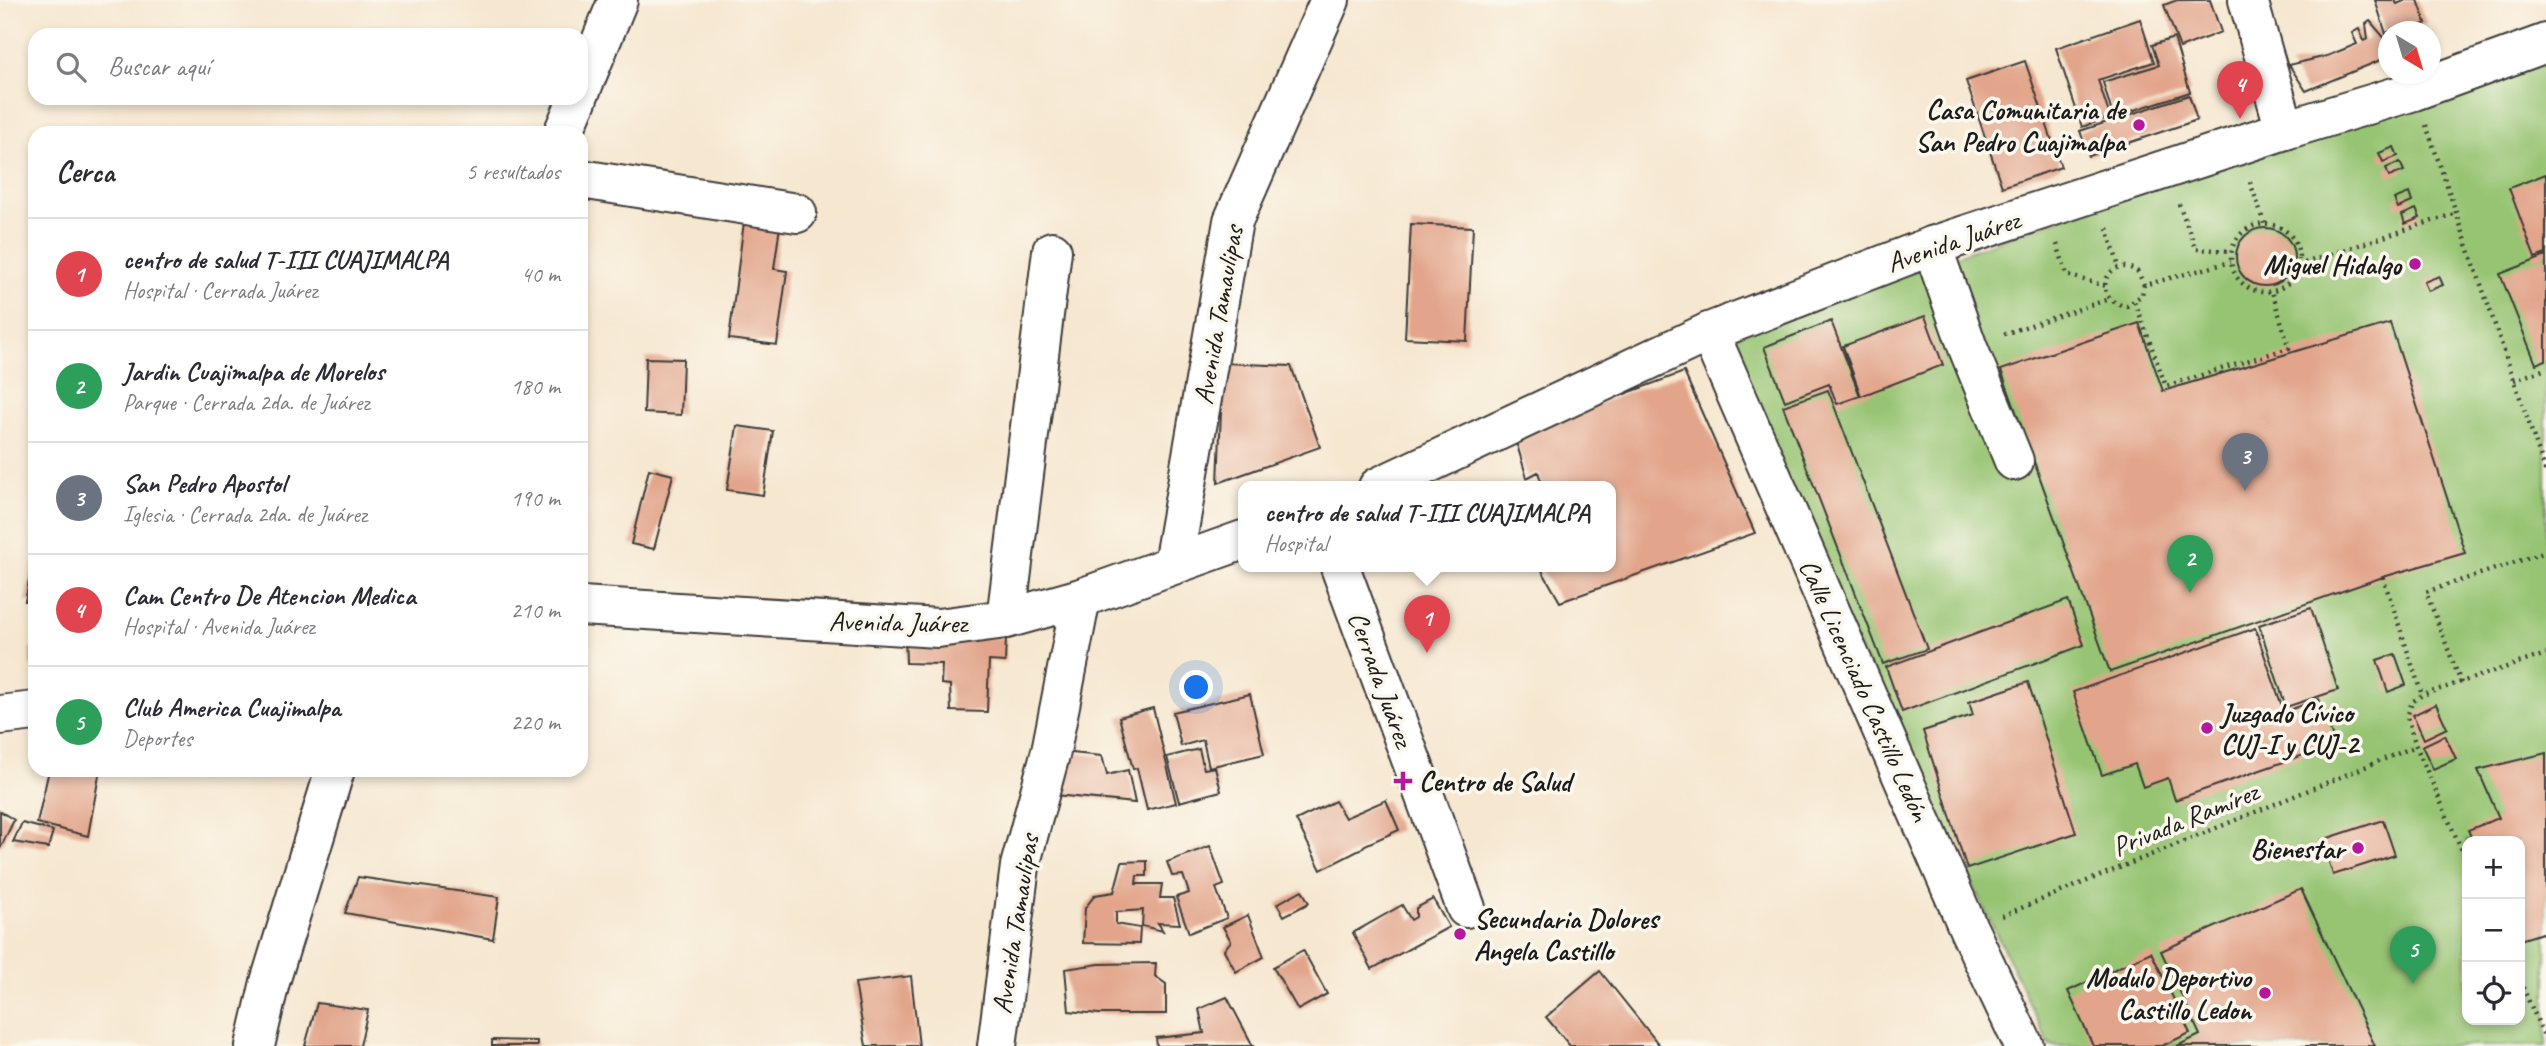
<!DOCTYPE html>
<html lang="es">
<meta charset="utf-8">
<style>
:root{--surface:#fff;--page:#f7f7f7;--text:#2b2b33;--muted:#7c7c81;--line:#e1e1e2;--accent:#7c3aed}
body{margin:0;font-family:Caveat,sans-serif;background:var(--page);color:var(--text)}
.controls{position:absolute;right:21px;bottom:21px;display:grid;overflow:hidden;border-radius:14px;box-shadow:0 4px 10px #0003}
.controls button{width:63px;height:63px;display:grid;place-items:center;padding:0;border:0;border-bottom:2px solid var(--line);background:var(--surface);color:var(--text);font:35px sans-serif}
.compass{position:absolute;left:2378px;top:21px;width:63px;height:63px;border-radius:50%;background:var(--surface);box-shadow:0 4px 10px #0003;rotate:142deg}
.you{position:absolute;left:1197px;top:688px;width:24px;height:24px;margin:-18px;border:5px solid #fff;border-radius:50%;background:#1a73e8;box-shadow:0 0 0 10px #1a73e833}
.badge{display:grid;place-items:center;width:46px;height:46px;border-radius:50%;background:var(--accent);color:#fff;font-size:23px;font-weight:700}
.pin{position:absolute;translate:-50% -58px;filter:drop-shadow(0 2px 4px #0008)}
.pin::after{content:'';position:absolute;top:37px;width:24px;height:21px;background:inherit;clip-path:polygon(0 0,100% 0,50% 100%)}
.popup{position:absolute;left:1238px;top:481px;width:378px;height:91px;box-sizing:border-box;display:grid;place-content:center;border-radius:14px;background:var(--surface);filter:drop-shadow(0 2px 5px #0005);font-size:23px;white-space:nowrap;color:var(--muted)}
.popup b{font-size:26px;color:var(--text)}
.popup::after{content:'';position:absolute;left:50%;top:100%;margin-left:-14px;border:14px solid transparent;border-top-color:var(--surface)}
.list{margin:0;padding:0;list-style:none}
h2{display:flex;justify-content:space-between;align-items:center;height:91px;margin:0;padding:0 28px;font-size:30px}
h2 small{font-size:23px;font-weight:400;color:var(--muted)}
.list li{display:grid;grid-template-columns:46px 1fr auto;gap:21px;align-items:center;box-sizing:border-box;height:112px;padding:0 28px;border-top:2px solid var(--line)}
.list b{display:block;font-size:26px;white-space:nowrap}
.list p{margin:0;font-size:23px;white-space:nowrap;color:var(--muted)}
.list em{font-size:23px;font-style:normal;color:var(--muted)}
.icon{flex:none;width:38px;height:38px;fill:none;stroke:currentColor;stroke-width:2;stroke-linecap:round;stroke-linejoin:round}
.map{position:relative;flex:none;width:2546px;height:1046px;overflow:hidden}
.search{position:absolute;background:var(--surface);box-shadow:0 4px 10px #0003;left:28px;top:28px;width:560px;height:77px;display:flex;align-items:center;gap:18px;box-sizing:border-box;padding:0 24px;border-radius:21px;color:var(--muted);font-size:26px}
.panel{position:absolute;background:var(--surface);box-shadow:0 4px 10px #0003;left:28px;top:126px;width:560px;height:651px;border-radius:21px}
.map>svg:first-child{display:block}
.green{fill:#97c473;stroke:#5a7048;stroke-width:2;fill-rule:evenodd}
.building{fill:#e2a58b}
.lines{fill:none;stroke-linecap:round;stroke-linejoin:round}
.minor-casing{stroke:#3d3a37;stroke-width:42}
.major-casing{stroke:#3d3a37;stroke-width:42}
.path{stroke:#3d3a37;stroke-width:4.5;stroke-dasharray:2 5;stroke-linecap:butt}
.minor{stroke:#fff;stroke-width:38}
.major{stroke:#fff;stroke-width:38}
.poi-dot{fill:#b5179e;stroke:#fbf7ec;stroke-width:2.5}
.labels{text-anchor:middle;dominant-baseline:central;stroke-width:7;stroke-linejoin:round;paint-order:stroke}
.poi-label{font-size:28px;font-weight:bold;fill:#1c1c1c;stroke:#fbf7ec;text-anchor:end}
.street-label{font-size:28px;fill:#1c1c1c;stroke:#fbf7ec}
</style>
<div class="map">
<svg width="2546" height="1046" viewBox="0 0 2546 1046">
<rect width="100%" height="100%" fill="#fbf7ec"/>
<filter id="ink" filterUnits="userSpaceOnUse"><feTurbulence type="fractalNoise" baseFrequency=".0143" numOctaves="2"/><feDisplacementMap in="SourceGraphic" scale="14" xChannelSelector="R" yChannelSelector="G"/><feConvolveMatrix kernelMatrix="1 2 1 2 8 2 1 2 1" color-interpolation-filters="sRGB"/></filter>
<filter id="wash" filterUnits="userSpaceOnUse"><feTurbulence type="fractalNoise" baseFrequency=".00686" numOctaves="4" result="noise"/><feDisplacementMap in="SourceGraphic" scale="28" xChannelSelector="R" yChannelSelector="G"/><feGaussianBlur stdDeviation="1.57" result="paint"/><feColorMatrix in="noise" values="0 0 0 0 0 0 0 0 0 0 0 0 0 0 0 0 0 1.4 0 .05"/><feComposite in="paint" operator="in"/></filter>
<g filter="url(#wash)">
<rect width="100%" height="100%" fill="#f6e7d0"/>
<!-- green -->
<path class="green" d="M2546 42V1046H2050L1714 344ZM2467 841H2520V1020H2467Z"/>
<g id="blocks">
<!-- building -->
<g class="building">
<path d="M2177 0H2210L2221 32 2180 48 2164 5Z"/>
<path d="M2375 0H2394L2397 4 2406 0H2418L2426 23 2410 32H2388V40Z"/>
<path d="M2140 19 2154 62 2098 80 2110 117 2082 127 2056 48Z"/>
<path d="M2370 21 2388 42V57L2306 91 2289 65 2327 56 2357 44 2352 33 2359 29 2364 41 2368 39 2366 24Z"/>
<path d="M2174 38 2190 92 2113 117 2103 82 2159 65 2152 45Z"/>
<path d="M2025 61 2061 167 2002 187 1966 81Z"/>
<path d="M2189 95 2197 120 2089 156 2080 131Z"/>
<path d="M2394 147 2398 156 2383 162 2379 153Z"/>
<path d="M2400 162 2404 171 2389 177 2386 168Z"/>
<path d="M2546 174V254L2535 258 2509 188Z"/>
<path d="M2409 193 2412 202 2398 208 2394 199Z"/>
<path d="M2416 209 2420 218 2405 224 2402 215Z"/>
<path d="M745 214 781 219 774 269 787 271 777 345 729 339Z"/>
<path d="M1411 224 1473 227 1467 341 1405 338Z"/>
<circle cx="2265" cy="257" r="29"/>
<path d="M2546 256V360L2536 364 2500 274Z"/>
<path d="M2439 276 2443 285 2428 291 2424 282Z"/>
<path d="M1925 316 1943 365 1861 396 1843 346Z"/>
<path d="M1831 321 1860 396 1837 404 1829 384 1785 401 1764 347Z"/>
<path d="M2139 323 2163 391 2390 323 2465 553 2383 577 2110 672 2001 370Z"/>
<path d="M646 358 683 359 681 415 644 413Z"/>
<path d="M1223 363 1291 366 1320 447 1218 483Z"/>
<path d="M1684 372 1755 533 1560 602 1540 567H1611V487H1543L1538 472 1527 478 1514 435Z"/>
<path d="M1828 390 1927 649 1883 664 1783 406Z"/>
<path d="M737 426 773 431 763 495 727 490Z"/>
<path d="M649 469 673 475 654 549 631 544Z"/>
<path d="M34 557 35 601H25Z"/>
<path d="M2068 600 2084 645 1902 712 1886 667Z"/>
<path d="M2311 608 2338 690 2286 707 2259 625Z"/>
<path d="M2255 628 2284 712 2319 699 2335 744 2175 800 2168 778 2143 787 2135 764 2102 775 2073 692Z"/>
<path d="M905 633 1006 638 1005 662 989 661 987 712 951 711 950 685 941 684 942 664 906 663Z"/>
<rect x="30" y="648" width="5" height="18"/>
<path d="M2395 654 2406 685 2388 692 2377 660Z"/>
<path d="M2028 682 2076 833 1967 869 1923 731 1973 715 1969 702Z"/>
<path d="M1250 694 1264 754 1209 767 1203 740 1181 746 1173 712Z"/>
<path d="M2436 704 2447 728 2424 739 2413 715Z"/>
<path d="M1153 708 1176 803 1147 810 1137 768 1133 769 1119 717Z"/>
<path d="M2445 735 2456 759 2433 769 2422 746Z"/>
<path d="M1199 749 1204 769 1215 767 1221 791 1179 802 1167 757Z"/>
<path d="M1051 751 1102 756 1107 775 1128 770 1135 803 1046 794Z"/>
<path d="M2546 753V932L2520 940V841H2473L2468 830 2499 818 2478 770Z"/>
<path d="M49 770H100L88 836 37 823Z"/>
<path d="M1386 800 1399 830 1365 845 1360 850 1321 870 1296 820 1335 801 1345 818Z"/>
<path d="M0 811 14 820 0 849Z"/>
<path d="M2383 820 2395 855 2333 875 2322 840Z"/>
<path d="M22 823 53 831 48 848 13 842Z"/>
<path d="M1210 846 1224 885 1216 888 1227 918 1189 933 1176 897 1189 893 1183 875 1172 876 1167 862Z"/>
<path d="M1147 861V876H1137L1136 884H1162L1160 898H1173L1180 924 1158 923 1163 931 1142 926 1143 910 1116 912V924L1140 928 1139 944 1083 943 1085 908 1095 895 1114 892 1122 862Z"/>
<path d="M358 877 499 897 493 939 345 913Z"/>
<path d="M2301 889 2375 1046H2177L2200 1035 2161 951Z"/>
<path d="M1302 890 1309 903 1284 916 1277 904Z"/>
<path d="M1433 899 1449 927 1372 969 1353 933 1402 905 1411 920 1416 917V908Z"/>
<path d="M1248 915 1264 957 1236 972 1224 950 1231 941 1223 927Z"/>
<path d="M1303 950 1327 994 1298 1010 1273 967Z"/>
<path d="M2151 952 2190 1033 2162 1046H2093L2068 991Z"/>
<path d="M1156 963 1155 976 1166 984V1014H1099L1069 1011 1065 969 1099 964Z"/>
<path d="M1600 971 1660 1046H1570L1546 1017Z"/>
<path d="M911 976 919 1046H866L855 983Z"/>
<path d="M1227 997 1253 1046H1157L1156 1038 1204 1033 1199 1009Z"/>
<path d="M317 1003 368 1010 360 1046H305Z"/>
<path d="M492 1040 537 1041V1046H492Z"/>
</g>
</g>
</g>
<g filter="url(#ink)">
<use href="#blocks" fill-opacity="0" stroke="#3d3a37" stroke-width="2"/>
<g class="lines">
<!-- minor casing -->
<g class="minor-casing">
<g id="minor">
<path d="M2248 0 2285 130"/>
<path d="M581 90 618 0"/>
<path d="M563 133 578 98"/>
<path d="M581 179 797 213"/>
<path d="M1932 246 1968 348 2014 461"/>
<path d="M1709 332 1969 930 2024 1046"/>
<path d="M1378 487 1709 332 1932 246 2285 130 2414 91 2546 43"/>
<path d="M1173 564 1233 221 1330 0"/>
<path d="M1340 567 1466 908"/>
<path d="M581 606 938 628 1006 619 1081 598 1243 540"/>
<path d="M1006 619 1052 251"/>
<path d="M0 715 35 711"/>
<path d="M997 1046 1020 866 1051 751 1081 598"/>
</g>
</g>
<!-- major casing -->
<g class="major-casing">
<path id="major" d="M255 1046 270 982 335 770"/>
</g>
<!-- path -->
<g class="path">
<path d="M2426 125 2546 473"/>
<path d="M2250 182 2265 225"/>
<path d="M2179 204 2196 249 2232 251"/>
<circle cx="2265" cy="258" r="34"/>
<path d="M2107 228 2119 267"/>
<path d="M2057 244 2067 275 2105 286"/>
<path d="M2298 265 2457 213"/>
<path d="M2144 285 2138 272C2107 251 2088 302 2127 306L2142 295 2144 285 2231 262"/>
<path d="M2135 302 2166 386 2289 348 2272 291"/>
<path d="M2004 334 2109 299"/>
<path d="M2514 380 2546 369"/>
<path d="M2383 577 2422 695"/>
<path d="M2461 683 2426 592 2546 552"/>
<path d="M2467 862 2416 746 2407 717 2412 702 2422 695 2546 654"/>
<path d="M2002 916 2416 746"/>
<path d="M2520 981 2546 1040"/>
</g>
<!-- minor -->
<use href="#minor" class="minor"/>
<!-- major -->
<use href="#major" class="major"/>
</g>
</g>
<!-- markers -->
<g class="poi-dot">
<circle cx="2139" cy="125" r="7"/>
<circle cx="2415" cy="264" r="7"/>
<circle cx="2207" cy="728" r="7"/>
<path d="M1399.5 770.5h7v7h7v7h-7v7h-7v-7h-7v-7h7z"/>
<circle cx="2358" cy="848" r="7"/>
<circle cx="1460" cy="934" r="7"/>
<circle cx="2265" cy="993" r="7"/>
</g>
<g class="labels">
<!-- poi labels -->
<g class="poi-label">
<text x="2125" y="109">Casa Comunitaria de<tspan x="2125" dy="32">San Pedro Cuajimalpa</tspan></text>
<text x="2401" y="264">Miguel Hidalgo</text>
<text x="2221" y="712" text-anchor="start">Juzgado Cívico<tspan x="2221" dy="32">CUJ-I y CUJ-2</tspan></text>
<text x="1419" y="781" text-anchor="start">Centro de Salud</text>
<text x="2344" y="848">Bienestar</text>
<text x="1474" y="918" text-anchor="start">Secundaria Dolores<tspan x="1474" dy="32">Angela Castillo</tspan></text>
<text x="2251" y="977">Modulo Deportivo<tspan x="2251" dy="32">Castillo Ledon</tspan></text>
</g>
<!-- street labels -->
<g class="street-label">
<text transform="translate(1953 241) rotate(-19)">Avenida Juárez</text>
<text transform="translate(1218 315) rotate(-80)">Avenida Tamaulipas</text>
<text transform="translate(898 622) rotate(1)">Avenida Juárez</text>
<text transform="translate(1381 679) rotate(70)">Cerrada Juárez</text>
<text transform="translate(1865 690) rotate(66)">Calle Licenciado Castillo Ledón</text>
<text transform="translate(2185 819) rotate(-22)">Privada Ramírez</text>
<text transform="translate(1015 924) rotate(-81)">Avenida Tamaulipas</text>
</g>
</g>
</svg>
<div class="controls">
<button>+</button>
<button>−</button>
<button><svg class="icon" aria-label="locate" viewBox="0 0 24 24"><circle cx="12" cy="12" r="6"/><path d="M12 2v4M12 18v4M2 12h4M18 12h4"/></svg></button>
</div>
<svg class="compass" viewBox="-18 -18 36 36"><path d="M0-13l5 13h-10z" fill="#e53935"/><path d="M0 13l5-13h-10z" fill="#7c7c81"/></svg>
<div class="you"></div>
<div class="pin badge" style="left:1427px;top:653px;background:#e0444e">1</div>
<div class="popup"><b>centro de salud T-III CUAJIMALPA</b>Hospital</div>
<div class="pin badge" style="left:2190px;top:593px;background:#2e9e5b">2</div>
<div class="pin badge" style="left:2245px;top:491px;background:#6b7280">3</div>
<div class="pin badge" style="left:2240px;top:119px;background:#e0444e">4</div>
<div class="pin badge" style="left:2413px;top:984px;background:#2e9e5b">5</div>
<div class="search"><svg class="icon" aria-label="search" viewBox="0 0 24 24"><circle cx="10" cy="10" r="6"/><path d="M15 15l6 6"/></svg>Buscar aquí</div>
<section class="panel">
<h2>Cerca<small>5 resultados</small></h2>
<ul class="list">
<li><span class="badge" style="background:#e0444e">1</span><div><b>centro de salud T-III CUAJIMALPA</b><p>Hospital · Cerrada Juárez</p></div><em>40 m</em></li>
<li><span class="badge" style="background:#2e9e5b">2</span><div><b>Jardin Cuajimalpa de Morelos</b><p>Parque · Cerrada 2da. de Juárez</p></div><em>180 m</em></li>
<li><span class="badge" style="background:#6b7280">3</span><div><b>San Pedro Apostol</b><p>Iglesia · Cerrada 2da. de Juárez</p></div><em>190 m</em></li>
<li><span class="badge" style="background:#e0444e">4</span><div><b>Cam Centro De Atencion Medica</b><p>Hospital · Avenida Juárez</p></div><em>210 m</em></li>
<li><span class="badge" style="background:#2e9e5b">5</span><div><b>Club America Cuajimalpa</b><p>Deportes</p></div><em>220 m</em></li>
</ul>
</section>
</div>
